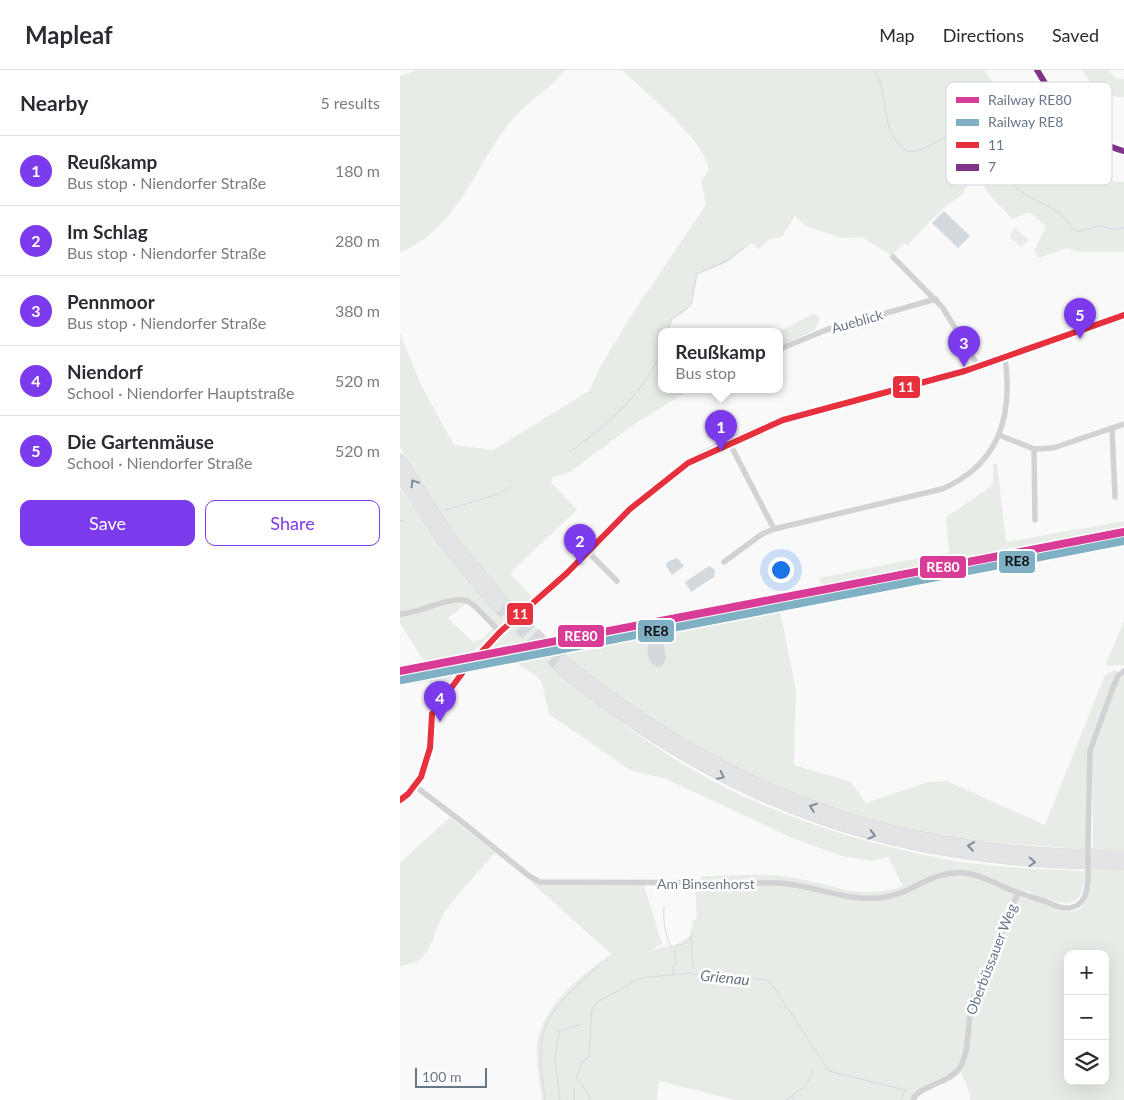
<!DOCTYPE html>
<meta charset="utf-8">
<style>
:root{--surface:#fff;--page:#f7f7f7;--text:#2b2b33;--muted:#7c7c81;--line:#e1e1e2;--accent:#7c3aed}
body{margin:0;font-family:Lato,sans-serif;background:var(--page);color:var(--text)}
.controls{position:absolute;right:15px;bottom:15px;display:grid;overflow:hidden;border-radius:10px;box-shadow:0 5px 20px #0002}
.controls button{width:45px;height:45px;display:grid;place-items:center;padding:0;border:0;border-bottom:1px solid var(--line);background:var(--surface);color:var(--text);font:25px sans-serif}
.scale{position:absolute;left:15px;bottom:12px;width:72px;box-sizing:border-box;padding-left:5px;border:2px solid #687689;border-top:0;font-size:14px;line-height:18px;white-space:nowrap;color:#687689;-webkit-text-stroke:4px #fff;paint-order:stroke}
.you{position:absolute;left:380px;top:499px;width:18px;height:18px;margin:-12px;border:4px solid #fff;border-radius:50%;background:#1a73e8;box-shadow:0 0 0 8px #1a73e833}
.badge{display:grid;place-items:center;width:32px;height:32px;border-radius:50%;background:var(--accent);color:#fff;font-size:16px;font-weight:700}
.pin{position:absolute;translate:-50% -41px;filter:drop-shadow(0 1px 2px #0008)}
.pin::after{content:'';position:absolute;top:26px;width:18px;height:15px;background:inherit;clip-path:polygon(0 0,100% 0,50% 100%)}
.popup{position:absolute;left:258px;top:258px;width:125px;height:65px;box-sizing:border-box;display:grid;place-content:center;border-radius:10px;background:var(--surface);filter:drop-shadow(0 1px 4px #0005);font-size:16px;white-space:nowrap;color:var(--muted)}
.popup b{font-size:19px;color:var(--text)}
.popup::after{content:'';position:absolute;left:50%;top:100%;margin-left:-10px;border:10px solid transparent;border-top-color:var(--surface)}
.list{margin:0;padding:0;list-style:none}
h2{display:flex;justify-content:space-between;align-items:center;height:65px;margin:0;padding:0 20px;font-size:21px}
h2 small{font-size:16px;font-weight:400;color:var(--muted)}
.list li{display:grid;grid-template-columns:32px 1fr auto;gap:15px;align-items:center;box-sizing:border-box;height:70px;padding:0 20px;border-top:1px solid var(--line)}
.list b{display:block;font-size:19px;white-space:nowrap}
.list p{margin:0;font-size:16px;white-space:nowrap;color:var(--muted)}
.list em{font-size:16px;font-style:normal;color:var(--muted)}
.actions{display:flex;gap:10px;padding:15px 20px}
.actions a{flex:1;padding:11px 0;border:1px solid var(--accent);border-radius:10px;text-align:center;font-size:18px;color:var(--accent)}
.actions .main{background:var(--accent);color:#fff}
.icon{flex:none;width:28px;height:28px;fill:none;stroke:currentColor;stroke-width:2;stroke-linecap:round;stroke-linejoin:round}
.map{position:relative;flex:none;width:724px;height:1030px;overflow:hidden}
header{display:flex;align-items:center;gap:30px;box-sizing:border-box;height:70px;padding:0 25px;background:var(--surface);border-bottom:1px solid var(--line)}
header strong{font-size:24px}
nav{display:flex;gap:28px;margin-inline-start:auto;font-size:18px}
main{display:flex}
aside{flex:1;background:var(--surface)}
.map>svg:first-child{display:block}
.built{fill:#e8e9ea}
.green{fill:#e8ece7;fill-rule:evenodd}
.water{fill:#d3d9dd}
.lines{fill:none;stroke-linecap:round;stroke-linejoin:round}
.stream{stroke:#d3d9dd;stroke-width:1}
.highway-tunnel{stroke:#d5d8dd;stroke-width:10;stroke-dasharray:10 5;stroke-linecap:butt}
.secondary-casing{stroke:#d6d7d8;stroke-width:9}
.highway-casing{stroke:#d5d6d7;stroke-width:11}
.street{stroke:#d1d2d4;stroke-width:5.5}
.secondary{stroke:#e3e4e5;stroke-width:8}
.highway{stroke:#e3e4e5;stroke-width:10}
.street-bridge{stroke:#d1d2d4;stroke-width:5.5}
.bus-1-casing{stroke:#fff;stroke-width:10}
.bus-2-casing{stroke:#fff;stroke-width:10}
.bus-1{stroke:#e7303d;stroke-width:6}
.bus-2{stroke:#81338a;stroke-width:6}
.rail-1-casing{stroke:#fff;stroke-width:11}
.rail-2-casing{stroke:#fff;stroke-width:11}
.rail-1{stroke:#d83c96;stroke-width:8}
.rail-2{stroke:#80b0c4;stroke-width:8}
.oneway{stroke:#818c9b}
.labels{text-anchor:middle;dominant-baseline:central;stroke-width:5;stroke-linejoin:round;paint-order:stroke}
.street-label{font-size:14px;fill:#687689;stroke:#fff}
.water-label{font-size:15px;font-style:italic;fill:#647784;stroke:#fff}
.key{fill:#fff;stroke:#d2d6dc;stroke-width:1}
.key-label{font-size:14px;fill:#687689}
.line-badge{stroke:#fff;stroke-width:2}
.badge-label{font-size:14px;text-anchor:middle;font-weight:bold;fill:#fff}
.pale-badge-label{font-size:14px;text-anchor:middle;font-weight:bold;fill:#111}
</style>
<header>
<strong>Mapleaf</strong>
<nav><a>Map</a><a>Directions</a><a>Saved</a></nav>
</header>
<main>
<aside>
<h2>Nearby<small>5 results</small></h2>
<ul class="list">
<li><span class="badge">1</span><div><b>Reußkamp</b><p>Bus stop · Niendorfer Straße</p></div><em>180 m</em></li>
<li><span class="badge">2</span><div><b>Im Schlag</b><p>Bus stop · Niendorfer Straße</p></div><em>280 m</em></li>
<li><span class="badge">3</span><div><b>Pennmoor</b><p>Bus stop · Niendorfer Straße</p></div><em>380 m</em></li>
<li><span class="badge">4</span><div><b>Niendorf</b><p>School · Niendorfer Hauptstraße</p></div><em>520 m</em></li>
<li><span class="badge">5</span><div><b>Die Gartenmäuse</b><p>School · Niendorfer Straße</p></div><em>520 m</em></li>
</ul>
<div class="actions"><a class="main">Save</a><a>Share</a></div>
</aside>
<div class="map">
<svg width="724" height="1030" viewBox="0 0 724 1030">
<rect width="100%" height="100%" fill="#f9f9f9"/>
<!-- built -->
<g class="built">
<path d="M724 460V470L78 591 87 581Z"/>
<path d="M71 584 61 595 43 624 28 612 0 616V598Z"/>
</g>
<!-- green -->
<g class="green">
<path d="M18 0H165C148 21 123 34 107 56 75 98 55 162 0 182V6Z"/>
<path d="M222 0H584L613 40 587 67C602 77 612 91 620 107L643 85C670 106 691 109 724 112V182H679L667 178 639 188 634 181 646 156 629 142 612 149 586 121V118L582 113H578L575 111 564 119 563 124C540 138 525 156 508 176L505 173 491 185 462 167 441 168 406 156 395 146 382 167 370 169 359 179 352 173 326 193 298 204C291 229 298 235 272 250L268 262H262V320H290L236 353 167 404 152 407 151 412 177 440 110 503 133 528 71 584 25 593 0 553V419L51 489 94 540 0 377V263L21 315 54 375 93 380 189 321 200 297 234 241 306 135 301 110 309 101 305 87 295 72 272 46ZM71 530 96 555 82 569 73 572 48 548Z"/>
<path d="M682 0H708L716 8 724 9V27C703 28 693 17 682 0Z"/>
<path d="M615 158 628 170 621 177 611 168V162Z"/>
<path d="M414 243 420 248 415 260 380 276 379 262Z"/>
<path d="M597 393 606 472 724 451V460L423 519 419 508 549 482 546 447 589 418 593 414V394Z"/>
<path d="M379 536 396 620 394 695 451 712 466 733 528 712 547 711 645 755 705 605 715 600 718 602 690 674 686 779C643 776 598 774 554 767 445 749 339 707 246 647 218 630 193 608 168 587L156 600C202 638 248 675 300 704 376 747 464 774 549 790 594 798 640 799 685 801 684 849 656 832 626 821L622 828C658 831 688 870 690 800L724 799V1030H570V1024L560 1000 520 1021 513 1030H335L259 1011 257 1030H142C140 1012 136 993 137 975 142 935 181 906 211 884L130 811 146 814 244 815 262 874 251 880 278 874 290 866 293 851 297 848 295 815 302 814 301 806C327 806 356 803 382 806 427 811 456 832 503 816L488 787 471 791 441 786 390 767 266 709 230 700 149 644 141 610 107 586ZM668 884H705V1011H668Z"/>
<path d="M124 547 150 569 87 581Z"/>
<path d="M724 551V595L705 596Z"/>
<path d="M724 605V779H693L692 685 718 611Z"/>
<path d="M50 747 95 783C79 802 60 820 46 840 36 855 35 872 24 885 19 893 9 894 0 896V793Z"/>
</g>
<!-- water -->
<g class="water">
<path d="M544 141 570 166 558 178 532 153Z"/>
<path d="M277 488 284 496 272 505 266 496 267 492Z"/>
<path d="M309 496 315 500 314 507 291 522 285 512Z"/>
<path d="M258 567 264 575 266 589 262 596 257 597 251 593C246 585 246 575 252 568Z"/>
</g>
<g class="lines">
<!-- stream -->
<g class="stream">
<path d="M474 0C491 25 477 58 506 81 531 84 546 58 567 62 596 67 601 105 619 120 633 131 653 136 665 148 670 153 670 158 677 162L699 156 713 159 724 158"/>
<path d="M267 262 271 250 291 235 297 204 326 191 344 178"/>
<path d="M170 382C208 354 243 324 262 281"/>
<path d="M46 440 101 423 110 416"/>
<path d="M0 451 4 450"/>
<path d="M264 837C263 851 265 864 271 877"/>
<path d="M291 867 293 898"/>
<path d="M274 904 273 897 276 893 274 881 276 876 286 873 294 864"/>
<path d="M392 1026 394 1030"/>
<path d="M145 1030C143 1012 140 993 141 976 143 941 176 917 199 896"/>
<path d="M160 1030 155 989 159 961 183 954"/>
<path d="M174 1030V1018"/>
<path d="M190 1030 188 1023 176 1008 182 992 189 987 192 939 199 931 241 908 289 903 324 909 350 908 369 910 429 1001 505 1020 501 1030"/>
<path d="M386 1030 406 1015 413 1001"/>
</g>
<!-- highway-tunnel -->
<g class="highway-tunnel">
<path d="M103 531 164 591"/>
<path d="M97 537 159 597"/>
</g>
<!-- secondary casing -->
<g class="secondary-casing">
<path id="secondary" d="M0 730 8 724 21 707 30 678 32 644 63 602 100 562 167 503 230 439 288 393 317 378 383 350 565 301 724 245"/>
</g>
<!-- highway casing -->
<g class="highway-casing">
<g id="highway">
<path d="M0 389 52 470 103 531"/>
<path d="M0 407 45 474 97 537"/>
<path d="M164 591C336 729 503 787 724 785"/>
<path d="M159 597C330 739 503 796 724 794"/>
</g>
</g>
<!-- street -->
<g class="street">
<path d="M637 0C660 37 677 72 724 81"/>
<path d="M493 187 543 238 578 296"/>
<path d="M380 279 426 260 536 229"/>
<path d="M712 358 715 427"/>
<path d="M599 365 634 379 653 378 724 354"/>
<path d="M329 372 374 459 542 419C600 394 613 346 605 287"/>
<path d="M634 379 635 450"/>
<path d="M188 482 217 511"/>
<path d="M324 492 362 464 374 459"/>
<path d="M0 544C19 544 54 523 69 532 80 539 90 553 100 562"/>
<path d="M15 716 66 755 129 806 140 812 379 813C414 815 443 831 480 828 515 824 528 800 565 803 584 805 601 817 619 823 627 826 636 828 644 831 652 834 661 839 669 838 685 836 687 822 688 809"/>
<path d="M688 770 690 681 714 615 718 606 724 601"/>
<path d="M513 1030C518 1016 547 1014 558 1000 571 984 566 953 573 931L618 823"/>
</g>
<!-- secondary -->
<use href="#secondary" class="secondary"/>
<!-- highway -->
<use href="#highway" class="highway"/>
<!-- street-bridge -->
<path class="street-bridge" d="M688 809V770"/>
<!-- bus-1 casing -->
<g class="bus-1-casing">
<path id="bus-1" d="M0 730 8 724 21 707 30 678 32 644 63 602 100 562 167 503 230 439 288 393 383 350 565 301 724 245"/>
</g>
<!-- bus-2 casing -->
<g class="bus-2-casing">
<path id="bus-2" d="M637 0C661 39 677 68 724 81"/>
</g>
<!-- bus-1 -->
<use href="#bus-1" class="bus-1"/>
<!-- bus-2 -->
<use href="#bus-2" class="bus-2"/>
<!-- rail-1 casing -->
<g class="rail-1-casing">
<path id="rail-1" d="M0 601 724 462"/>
</g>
<!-- rail-2 casing -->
<g class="rail-2-casing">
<path id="rail-2" d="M2 610 724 471"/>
</g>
<!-- rail-1 -->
<use href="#rail-1" class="rail-1"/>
<!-- rail-2 -->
<use href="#rail-2" class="rail-2"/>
</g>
<!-- one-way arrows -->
<defs><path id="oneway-chevron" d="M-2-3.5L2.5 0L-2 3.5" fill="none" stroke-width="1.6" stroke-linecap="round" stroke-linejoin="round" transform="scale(1.25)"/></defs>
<g class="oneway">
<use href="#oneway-chevron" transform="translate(14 413) rotate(-122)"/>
<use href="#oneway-chevron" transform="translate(321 706) rotate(26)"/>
<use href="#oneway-chevron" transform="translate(413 737) rotate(-160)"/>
<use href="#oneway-chevron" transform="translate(472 765) rotate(15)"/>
<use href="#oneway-chevron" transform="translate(571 776) rotate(-172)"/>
<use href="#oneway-chevron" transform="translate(632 792) rotate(3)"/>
</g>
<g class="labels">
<!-- street labels -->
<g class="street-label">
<text transform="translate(457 251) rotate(-16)">Aueblick</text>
<text x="306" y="813">Am Binsenhorst</text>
<text transform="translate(591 889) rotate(-69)">Oberbüssauer Weg</text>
</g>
<!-- water labels -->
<g class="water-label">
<text transform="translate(325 907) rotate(6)">Grienau</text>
</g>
</g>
<!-- legend -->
<rect x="546" y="12" width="166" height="103" rx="8" class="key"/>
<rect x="556" y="27" width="23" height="6" fill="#d83c96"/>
<rect x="556" y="49" width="23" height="7" fill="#80b0c4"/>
<rect x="556" y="72" width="23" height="6" fill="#e7303d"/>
<rect x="556" y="94" width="23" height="7" fill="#81338a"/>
<g class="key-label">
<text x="588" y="35">Railway RE80</text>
<text x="588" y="57">Railway RE8</text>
<text x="588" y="80">11</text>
<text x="588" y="102">7</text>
</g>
<g class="line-badge">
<rect x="492" y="305" width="29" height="24" rx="5" fill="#e7303d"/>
<rect x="598" y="480" width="38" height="24" rx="5" fill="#80b0c4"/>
<rect x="519" y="485" width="48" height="24" rx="5" fill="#d83c96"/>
<rect x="106" y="532" width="28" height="24" rx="5" fill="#e7303d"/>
<rect x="237" y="549" width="38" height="24" rx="5" fill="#80b0c4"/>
<rect x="157" y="554" width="48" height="24" rx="5" fill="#d83c96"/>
</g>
<g class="badge-label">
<text x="506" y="322">11</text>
<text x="543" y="502">RE80</text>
<text x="120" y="549">11</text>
<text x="181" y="571">RE80</text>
</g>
<g class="pale-badge-label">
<text x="617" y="496">RE8</text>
<text x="256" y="566">RE8</text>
</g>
</svg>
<div class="controls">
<button>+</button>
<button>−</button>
<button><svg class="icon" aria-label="layers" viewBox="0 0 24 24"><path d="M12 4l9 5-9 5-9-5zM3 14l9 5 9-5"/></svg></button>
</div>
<div class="scale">100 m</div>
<div class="you"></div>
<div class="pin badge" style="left:321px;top:381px">1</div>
<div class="popup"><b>Reußkamp</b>Bus stop</div>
<div class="pin badge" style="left:180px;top:495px">2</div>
<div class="pin badge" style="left:564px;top:297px">3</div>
<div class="pin badge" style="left:40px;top:652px">4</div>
<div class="pin badge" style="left:680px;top:269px">5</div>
</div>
</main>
